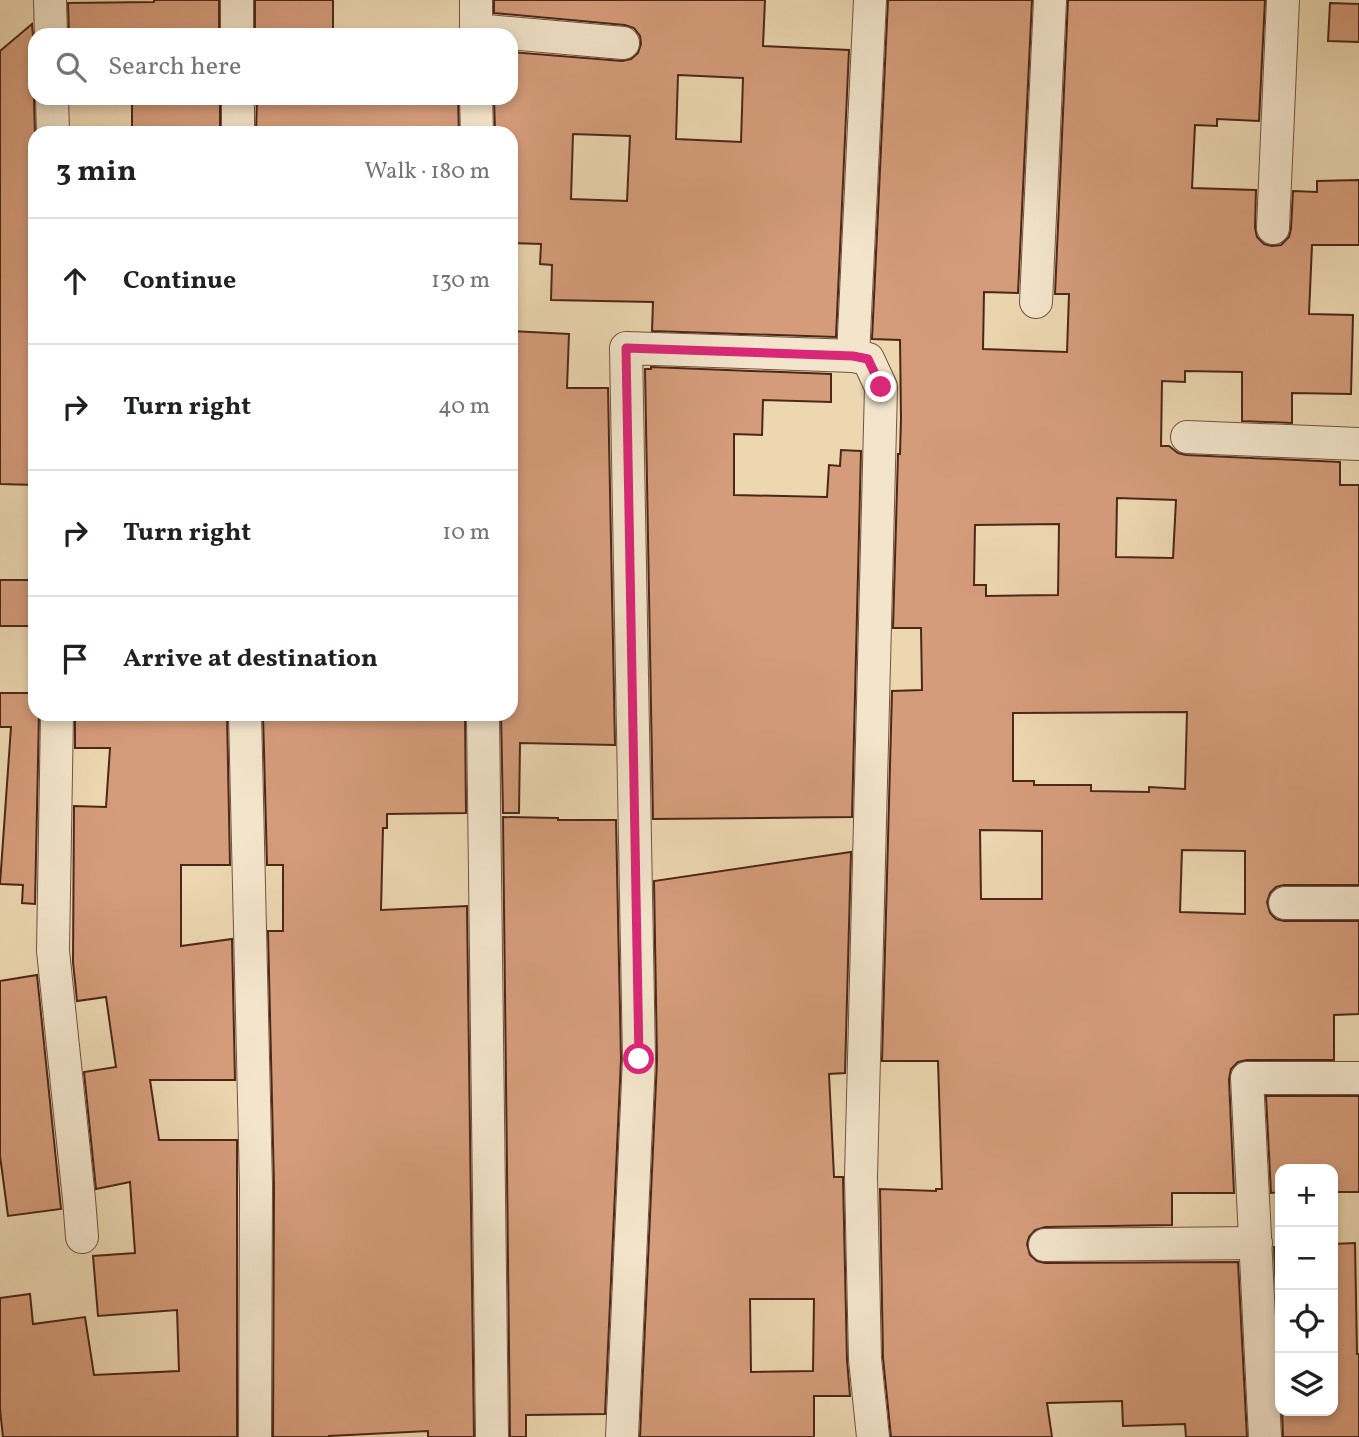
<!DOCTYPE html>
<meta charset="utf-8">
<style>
:root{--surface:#fff;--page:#f6f6f6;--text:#202124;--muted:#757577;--line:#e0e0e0}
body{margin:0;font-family:Vollkorn,serif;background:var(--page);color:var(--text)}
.controls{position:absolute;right:21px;bottom:21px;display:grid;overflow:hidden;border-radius:14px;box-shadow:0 4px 10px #0003}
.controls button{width:63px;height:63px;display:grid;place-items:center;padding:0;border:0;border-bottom:2px solid var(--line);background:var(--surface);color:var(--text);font:35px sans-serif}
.stop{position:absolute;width:21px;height:21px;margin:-16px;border:5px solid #db2777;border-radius:50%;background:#fff}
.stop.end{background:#db2777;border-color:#fff;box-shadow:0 2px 7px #0008}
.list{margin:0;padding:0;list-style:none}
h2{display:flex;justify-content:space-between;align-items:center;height:91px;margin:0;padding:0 28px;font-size:30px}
h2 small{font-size:23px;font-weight:400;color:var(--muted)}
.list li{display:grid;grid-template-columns:46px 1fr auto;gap:21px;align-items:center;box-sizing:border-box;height:126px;padding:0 28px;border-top:2px solid var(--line)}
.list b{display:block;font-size:26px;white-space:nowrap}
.list em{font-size:23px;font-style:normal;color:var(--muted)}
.icon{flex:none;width:38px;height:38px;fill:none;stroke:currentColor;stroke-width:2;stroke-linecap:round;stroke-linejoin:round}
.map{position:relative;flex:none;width:1359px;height:1437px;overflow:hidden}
.search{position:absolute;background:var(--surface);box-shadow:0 4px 10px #0003;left:28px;top:28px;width:490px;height:77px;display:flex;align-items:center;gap:18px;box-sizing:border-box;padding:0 24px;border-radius:21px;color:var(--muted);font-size:26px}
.panel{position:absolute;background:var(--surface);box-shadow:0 4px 10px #0003;left:28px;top:126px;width:490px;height:595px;border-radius:21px}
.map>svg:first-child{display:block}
.building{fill:#d59c7b;stroke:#4b2718;stroke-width:2;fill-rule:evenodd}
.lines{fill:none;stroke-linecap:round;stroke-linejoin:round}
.street-casing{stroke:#73533e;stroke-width:34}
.street{stroke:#f3e5cc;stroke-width:32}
.route{stroke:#db2777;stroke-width:9}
</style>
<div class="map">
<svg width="1359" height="1437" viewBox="0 0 1359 1437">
<rect width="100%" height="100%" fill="#ecd7b1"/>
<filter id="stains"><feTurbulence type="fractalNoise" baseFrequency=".00286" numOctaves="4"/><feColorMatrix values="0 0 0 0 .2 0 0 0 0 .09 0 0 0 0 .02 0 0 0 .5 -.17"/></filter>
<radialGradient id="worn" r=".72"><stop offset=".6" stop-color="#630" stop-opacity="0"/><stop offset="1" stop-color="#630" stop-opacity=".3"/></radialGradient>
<!-- building -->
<g class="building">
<path d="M154 0H219V35H69L68 3 154 2Z"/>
<rect x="255" y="0" width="78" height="35"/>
<path d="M494 0H765L763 46 849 50 836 337 652 331 653 302 551 300 552 265 540 264 541 244 511 243V133H495L494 98H511V52L622 61 631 59 638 53 641 44 640 36 634 28 625 25 494 13ZM678 75 743 78 741 142 676 139ZM573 134 630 136 627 201 571 199Z"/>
<path d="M888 0H1032L1018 293 984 292 983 349 1067 352 1069 294H1055L1068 0H1265L1259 121 1217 119V126L1195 125 1192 188 1256 190 1255 228 1257 237 1264 244 1272 246 1281 245 1289 237 1291 229 1293 191 1317 192V181L1359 180V245H1312L1309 314 1353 315 1351 394 1292 393V423L1242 421V372L1185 371V382L1162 381 1161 446H1169L1178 453 1186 455 1340 462V485H1359V885H1284L1276 887 1270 893 1267 902 1270 913 1276 919 1284 921H1359V1014L1334 1015V1060H1247L1238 1062 1231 1069 1229 1079 1234 1193H1172V1225L1045 1227 1035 1230 1029 1237 1027 1244 1030 1255 1037 1261 1045 1263 1238 1262 1247 1437H1186L1185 1424 1123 1426 1122 1401 1047 1403 1052 1437H891L883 1358 880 1189 936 1191V1189H942L938 1061H882L892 691 922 690 921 628H893L898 454H900L901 419 900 340 872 339ZM1117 498 1176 500 1173 558 1116 557ZM1059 524 1058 595 986 596V585H974L975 525ZM1187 712 1185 789 1149 787V792L1091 791V785H1034V781H1013V713ZM980 830 1042 831V899H981ZM1182 850 1245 851V914L1180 912Z"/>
<path d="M1330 3 1359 4V42L1328 41Z"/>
<path d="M32 24 33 36 35 44 34 99 35 135V485L0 484V51Z"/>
<path d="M132 98H176V101H220V133H132Z"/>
<path d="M257 98H458L459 133H256Z"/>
<path d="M511 331 569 334 567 388H608L615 745 520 743 519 813H503L501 714H511Z"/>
<path d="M651 367 831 374V402L763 400 762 435 734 434V495L827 497 829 465 840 466 841 450 861 451 852 817 653 819 645 369H651Z"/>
<rect x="0" y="580" width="35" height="46"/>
<path d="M0 693H35V714H39L35 904 22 903 23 885 0 884 11 727H0Z"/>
<path d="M75 714H227L230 865H181V946L232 939 235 1080H150L159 1140H237V1437H3L0 1409V1298L30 1294 33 1324 85 1317 94 1375 179 1371 177 1310 98 1316 93 1256 135 1253 130 1182 96 1189 84 1072 116 1067 106 997 77 1001 73 962 74 806 106 807 110 748H75Z"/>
<path d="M263 714H465L466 813 387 814V828H383L381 910 467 906 474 1437H428V1431L329 1436V1437H273L274 1186 268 931H283V865H267Z"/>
<path d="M503 817 558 818V820H616L621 1059 605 1414 526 1415V1437H510Z"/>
<path d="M851 852 845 1073 829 1074 834 1177H843L847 1360 850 1396H814V1437H640L657 1060 654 881ZM750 1299H814L813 1371 751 1372Z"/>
<path d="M37 975 61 1209 8 1216 0 1156V981Z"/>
<path d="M1266 1096H1359V1192H1333V1169H1280V1192L1271 1193Z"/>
<path d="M1355 1243 1357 1354H1359V1437H1283L1282 1411H1333V1244Z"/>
<path d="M1274 1247H1280V1374Z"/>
</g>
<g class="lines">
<!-- street casing -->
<g class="street-casing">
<g id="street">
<path d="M50 0 51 35"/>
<path d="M237 0V35"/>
<path d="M476 0V35"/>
<path d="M476 30 623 43"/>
<path d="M52 98 53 133"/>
<path d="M238 98V133"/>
<path d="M476 98 477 133"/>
<path d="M1273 228 1283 0"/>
<path d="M1036 302 1050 0"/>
<path d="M853 356 870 0"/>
<path d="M1187 437 1359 444"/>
<path d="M57 714 53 951 79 1199 82 1237"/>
<path d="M245 714 256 1186 255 1437"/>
<path d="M483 714 492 1437"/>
<path d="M1285 903H1359"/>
<path d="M1045 1245 1256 1243"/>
<path d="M622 1437 639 1059 626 348 853 356 868 359 881 387 861 1177 865 1359 873 1437"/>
<path d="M1265 1437 1247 1078H1359"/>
</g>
</g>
<!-- street -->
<use href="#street" class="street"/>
</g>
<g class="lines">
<!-- route -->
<path class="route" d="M639 1059 626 348 853 356 868 359 881 387"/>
</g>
<rect width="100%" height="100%" filter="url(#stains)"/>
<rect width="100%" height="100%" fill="url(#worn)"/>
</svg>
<div class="controls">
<button>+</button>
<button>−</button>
<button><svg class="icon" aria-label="locate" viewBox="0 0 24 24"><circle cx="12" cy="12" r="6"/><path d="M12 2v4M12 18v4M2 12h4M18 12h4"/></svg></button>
<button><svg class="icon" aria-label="layers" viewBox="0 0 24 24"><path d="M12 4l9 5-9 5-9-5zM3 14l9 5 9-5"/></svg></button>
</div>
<div class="stop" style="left:639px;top:1059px"></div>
<div class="stop end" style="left:881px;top:387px"></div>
<div class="search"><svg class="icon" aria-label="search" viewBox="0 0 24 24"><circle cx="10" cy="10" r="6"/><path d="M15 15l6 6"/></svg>Search here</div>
<section class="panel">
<h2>3 min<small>Walk · 180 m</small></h2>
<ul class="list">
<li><svg class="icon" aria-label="ahead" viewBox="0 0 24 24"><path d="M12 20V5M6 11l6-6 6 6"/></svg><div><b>Continue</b></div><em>130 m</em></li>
<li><svg class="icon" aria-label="right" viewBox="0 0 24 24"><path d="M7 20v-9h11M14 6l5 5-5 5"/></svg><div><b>Turn right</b></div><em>40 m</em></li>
<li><svg class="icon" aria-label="right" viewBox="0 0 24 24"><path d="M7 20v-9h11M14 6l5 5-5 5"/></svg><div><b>Turn right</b></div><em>10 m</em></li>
<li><svg class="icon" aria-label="arrive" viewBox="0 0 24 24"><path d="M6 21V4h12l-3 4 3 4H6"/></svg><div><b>Arrive at destination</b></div></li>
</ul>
</section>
</div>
